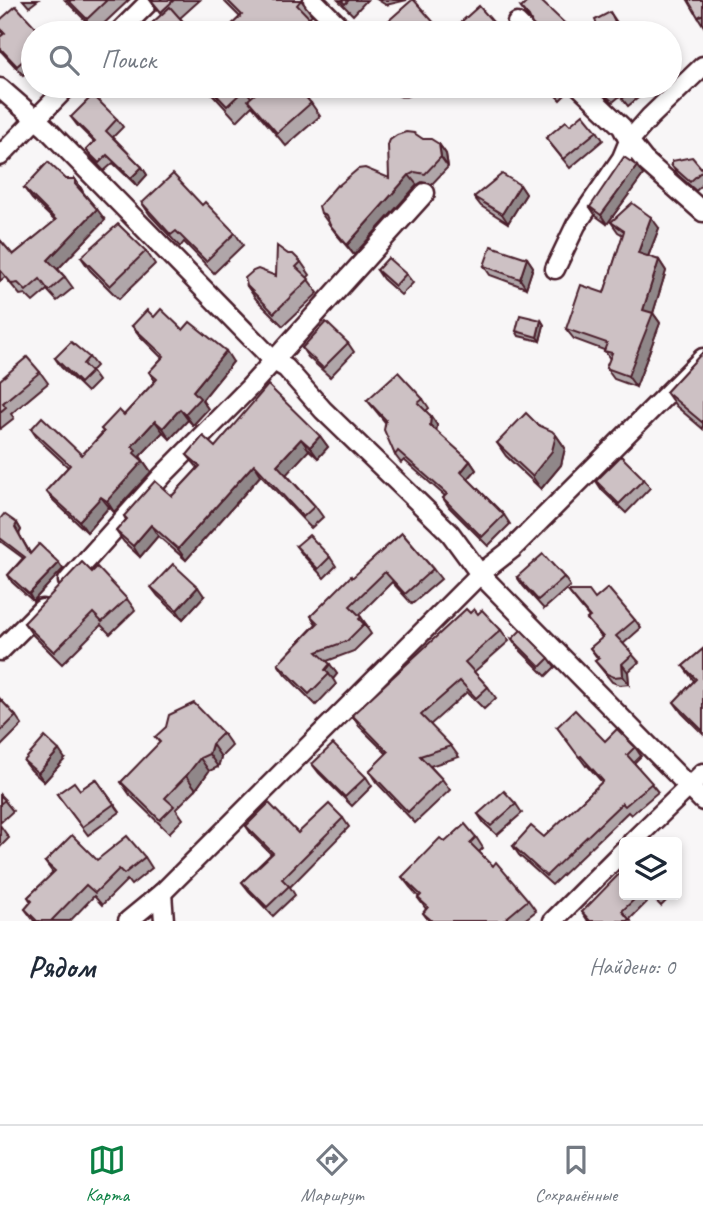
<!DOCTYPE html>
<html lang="ru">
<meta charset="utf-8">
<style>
:root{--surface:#fff;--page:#f2f2f3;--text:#1f2937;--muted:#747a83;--line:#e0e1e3;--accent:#0b8043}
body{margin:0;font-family:Caveat,sans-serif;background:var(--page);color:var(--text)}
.controls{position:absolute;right:21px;bottom:21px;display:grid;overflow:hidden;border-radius:7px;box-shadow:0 4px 10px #0003}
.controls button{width:63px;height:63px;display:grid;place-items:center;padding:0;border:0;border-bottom:2px solid var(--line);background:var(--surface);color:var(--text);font:35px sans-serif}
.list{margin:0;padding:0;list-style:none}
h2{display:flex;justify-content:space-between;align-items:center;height:91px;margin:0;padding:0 28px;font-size:30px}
h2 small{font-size:23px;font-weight:400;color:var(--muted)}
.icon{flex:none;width:38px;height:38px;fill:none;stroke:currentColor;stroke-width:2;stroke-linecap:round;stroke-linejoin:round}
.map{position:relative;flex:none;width:703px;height:921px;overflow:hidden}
.search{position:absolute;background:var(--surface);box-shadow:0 4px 10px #0003;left:21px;right:21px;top:21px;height:77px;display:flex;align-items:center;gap:18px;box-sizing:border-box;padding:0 24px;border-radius:38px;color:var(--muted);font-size:26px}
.sheet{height:203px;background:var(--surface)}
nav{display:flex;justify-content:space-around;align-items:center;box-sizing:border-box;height:98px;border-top:2px solid var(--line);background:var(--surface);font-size:19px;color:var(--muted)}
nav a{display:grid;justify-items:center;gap:4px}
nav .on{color:var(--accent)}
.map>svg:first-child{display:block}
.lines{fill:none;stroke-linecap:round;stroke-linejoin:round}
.minor-casing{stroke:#4a1f2b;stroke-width:23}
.minor{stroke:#fff;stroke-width:18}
.wall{fill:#b0a6a9;stroke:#4a1f2b;stroke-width:2}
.shaded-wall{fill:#908789;stroke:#4a1f2b;stroke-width:2}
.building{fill:#cdc1c4;stroke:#4a1f2b;stroke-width:2}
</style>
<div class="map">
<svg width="703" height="921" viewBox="0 0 703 921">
<rect width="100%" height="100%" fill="#f8f6f7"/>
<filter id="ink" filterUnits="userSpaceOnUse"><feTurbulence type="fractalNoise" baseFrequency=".0143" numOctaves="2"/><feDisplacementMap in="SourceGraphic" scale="14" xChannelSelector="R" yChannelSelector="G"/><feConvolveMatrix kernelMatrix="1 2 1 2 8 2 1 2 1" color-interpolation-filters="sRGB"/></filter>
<g filter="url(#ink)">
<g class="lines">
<!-- minor casing -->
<g class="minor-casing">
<g id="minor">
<path d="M313 0 346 33"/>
<path d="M517 23 527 33"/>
<path d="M118 33 151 0"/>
<path d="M703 66 650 117 629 141 644 160 703 212"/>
<path d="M403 86H404"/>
<path d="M0 88 46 128 274 361 286 368 323 410 450 533 480 574 703 801"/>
<path d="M0 156 68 86"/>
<path d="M555 269 576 225 622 158 629 141 622 127 579 86"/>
<path d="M68 581 163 475 249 388 425 193"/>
<path d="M0 651 42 609"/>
<path d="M632 842 703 773"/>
<path d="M162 893 164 921"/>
<path d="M128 921 162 893 480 574 512 549 703 358"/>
<path d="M553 921 624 850"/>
</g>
</g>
<!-- minor -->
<use href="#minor" class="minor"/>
</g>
<!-- wall -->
<g class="wall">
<path d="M23 0H38L29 7Z"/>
<path d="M65 0H129L96 31Z"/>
<path d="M150 0H200L180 18 193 33H158L151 24 161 15Z"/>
<path d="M223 0H301L312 15 309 17 323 33H223L240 17Z"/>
<path d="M338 0H367L353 15Z"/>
<path d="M378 0H407L386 5Z"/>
<path d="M703 0V25L698 17Z"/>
<path d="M521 8 575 33H539Z"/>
<path d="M0 20 33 33V66L23 75 0 50V37L3 34 0 29Z"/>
<path d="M205 86H242L251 97 311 103 320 116 286 146 252 106 237 121Z"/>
<path d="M547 86H568L569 91 560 100Z"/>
<path d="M595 86H653L628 106 620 96 613 102Z"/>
<path d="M71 117 117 119 123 127 113 137 142 167 147 175 137 186 113 163 104 171 92 158 86 150 94 142 77 125Z"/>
<path d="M570 125 597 131 603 140 570 168 546 138Z"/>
<path d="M423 139 439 144 446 154 448 167 432 184 422 182 417 185 354 255 337 235 321 213 338 186 389 178Z"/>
<path d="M672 166 703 170V184L696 191 678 175Z"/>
<path d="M643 175 607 224 596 216 590 207Z"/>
<path d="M66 179H75L82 190 83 192 105 220 58 269 65 277 73 288 57 301 47 290 33 302 25 294 20 295 5 277 0 281V240L13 255 55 221 32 199 24 188Z"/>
<path d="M520 185 526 194 508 223 481 206 474 197Z"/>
<path d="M142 203 235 233 243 245 214 273 184 242 180 247 150 215Z"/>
<path d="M611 222 659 228 648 257 659 260 666 271 653 313 660 323 636 387 614 379 606 368 610 359 604 350 574 339 566 329 604 293 623 235 618 232Z"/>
<path d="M146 251 155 264 119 299 90 270 81 257Z"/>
<path d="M288 254 301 262 310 275 307 278 318 293 283 326 256 299 247 286 276 276Z"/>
<path d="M527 258 533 267 526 288 490 275 484 266Z"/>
<path d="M377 270 406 274 413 283 401 295 383 279Z"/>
<path d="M154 317 183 330 233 362 202 400 208 409 193 425 188 420 170 439 163 432 140 456 151 472 114 512 109 507 87 532 54 501 46 491 68 467 38 439 31 429 82 455 103 432 101 429 124 415 155 381 149 372 162 358 140 336 132 326Z"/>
<path d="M541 320 544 325 540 341 519 336 516 331Z"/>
<path d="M348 343 354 352 330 377 308 357 302 348Z"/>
<path d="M703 352V429L676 406 666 392Z"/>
<path d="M89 357 96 366 91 371 98 381 87 392 61 367 55 358Z"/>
<path d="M40 372 48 383 11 414 14 418 0 429V380Z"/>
<path d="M423 399 429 408 426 411 437 425 436 431 470 461 476 470 468 479 504 515 510 524 488 546 449 507 443 498 445 496 404 460 401 463 395 455 385 422 367 400Z"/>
<path d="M538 425 556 435 565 448 561 465 541 489 506 456 497 443Z"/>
<path d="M320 436 328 447 318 458 309 450 286 474 315 506 323 517 311 528 261 475 186 560 158 536 140 557 124 542 116 531 126 520 124 516 172 496 198 468 187 455 215 447Z"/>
<path d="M644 479 650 488 626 513 602 490 596 481Z"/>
<path d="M0 519 17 523 21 530 19 534 30 553 63 569 33 601 12 582 8 575 23 558 0 541Z"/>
<path d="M402 533 433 569 441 579 412 604 392 582 359 615 368 627 367 628 371 634 354 651 327 661 337 674 333 679 336 684 316 705 285 674 278 664 316 624 311 616Z"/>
<path d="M296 546 330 557 336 566 324 578 303 555Z"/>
<path d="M92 572 127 599 135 610 110 634 101 625 62 664 32 634 24 623Z"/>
<path d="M517 577H564L570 586 544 609 523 586Z"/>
<path d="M151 587 204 596 183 619 158 596Z"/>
<path d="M568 591 595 599 635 620 641 628 623 644 639 662 628 672 629 684 620 685 612 682 595 661 598 659 590 648 602 638 587 619 589 617Z"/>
<path d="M470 613 478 614 501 630 509 641 474 672 488 687 496 698 484 709 467 692 430 725 451 746 459 757 430 766 442 779 450 790 415 823 376 782 369 771 387 754 359 726 352 715Z"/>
<path d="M512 639 549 658 555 667 546 676 518 648Z"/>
<path d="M703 649V734L682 713 674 702 694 681 683 666Z"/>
<path d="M0 699 16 716 22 725 1 746 0 745Z"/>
<path d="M557 727 605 741 635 747 641 756 634 763 658 792 631 815 628 812 552 885 519 855 513 846 544 837 602 782 587 765 586 766Z"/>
<path d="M223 733 232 746 221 757 218 767 209 771 196 789 176 809 183 819 169 833 130 795 121 782 160 743 155 737Z"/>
<path d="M65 759 44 782 31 770 24 761Z"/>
<path d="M312 764 366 777 372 786 352 806 319 773Z"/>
<path d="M96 779 120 812 88 835 57 794 80 790Z"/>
<path d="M0 795 13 811 0 823Z"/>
<path d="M516 804 522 813 497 835 484 823 478 814Z"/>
<path d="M343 818 349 827 290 887 295 895 273 916 249 891 242 882 271 854 252 835 246 826 298 833Z"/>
<path d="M0 825 9 838 0 847Z"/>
<path d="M476 837 483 848 479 852 528 900 536 911 523 921H429L423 913 426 909 418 898 419 897 410 887 402 877 445 842Z"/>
<path d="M145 857 152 868 131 885 127 880 102 905 94 896 70 921H34L25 909 31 902 28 897 53 873 45 862 97 860Z"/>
<path d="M677 877 682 885 677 890Z"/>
<path d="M624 895H672L661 906 652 897 630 919 631 921H588L582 912Z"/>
</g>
<!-- shaded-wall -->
<g class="shaded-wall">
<path d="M610 12 616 21 622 33H620Z"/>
<path d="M439 144 446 154 448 167 441 157Z"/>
<path d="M637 166 643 175 607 224 601 215Z"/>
<path d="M142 167 147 175 137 186 131 178Z"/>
<path d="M409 175 417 185 354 255 347 245Z"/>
<path d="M75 179 82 190 83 195 75 184Z"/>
<path d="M520 185 526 194 508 223 502 214Z"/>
<path d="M97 209 105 220 56 271 48 260Z"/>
<path d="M651 217 659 228 645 264 638 253Z"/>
<path d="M527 258 533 267 526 288 520 279Z"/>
<path d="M659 260 666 271 653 313 660 323 636 387 628 376 643 310Z"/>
<path d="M541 320 544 325 540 341 537 337Z"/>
<path d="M226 351 233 362 202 400 208 409 193 425 185 414 193 391Z"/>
<path d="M180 409 188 420 170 439 163 428Z"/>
<path d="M431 416 437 425 436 434 430 425Z"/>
<path d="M155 421 163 432 140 456 151 472 114 512 107 501 134 453 132 446Z"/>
<path d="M556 435 565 448 561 465 541 489 532 476Z"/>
<path d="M320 436 328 447 318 458 310 447Z"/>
<path d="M301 439 309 450 285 476 277 465Z"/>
<path d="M470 461 476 470 467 480 461 472Z"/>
<path d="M254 464 261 475 186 560 178 549Z"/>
<path d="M101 497 109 507 87 532 79 521Z"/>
<path d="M17 523 21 530 19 534 34 560 15 527Z"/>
<path d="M151 525 158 536 140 557 133 546Z"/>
<path d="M59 563 63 569 33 601 29 594Z"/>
<path d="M198 587 204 596 183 619 177 610Z"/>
<path d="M361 617 368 627 367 628 359 619Z"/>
<path d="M330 664 337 674 333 679 325 670Z"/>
<path d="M622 664 628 672 629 684 623 676Z"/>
<path d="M212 744 221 757 218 767 209 754Z"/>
<path d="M59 750 65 759 44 782 38 773Z"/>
<path d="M200 758 209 771 196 789 186 776Z"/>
</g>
<!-- building -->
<g class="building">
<path d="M68 0H107L87 19Z"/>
<path d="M151 0H174L161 12Z"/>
<path d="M227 0H301L297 5 321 30 318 33H223L242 15Z"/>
<path d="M341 0H349L345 4Z"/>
<path d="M412 0H414L443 33 450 27 452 30 479 6 500 30 497 33H382L378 30Z"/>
<path d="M529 0H540L575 33H542L532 24 529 17 521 8Z"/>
<path d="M688 0H703V14L698 17Z"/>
<path d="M16 6 41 33H33V52L17 66 0 48V37L5 33 0 28V20Z"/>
<path d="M170 7 193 33H160L151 24Z"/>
<path d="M610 12 620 33H601L595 20Z"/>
<path d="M208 86H242L245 89 227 106Z"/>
<path d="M264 86H296L311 103 277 133 248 100Z"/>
<path d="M548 86H566V87L557 96Z"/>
<path d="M598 86H637L623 98 614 88 607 94Z"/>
<path d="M93 95 117 119 106 131 142 167 131 178 107 155 99 163 86 150 95 141 71 117Z"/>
<path d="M583 114 597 131 563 159 546 138 566 121 570 125Z"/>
<path d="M406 132 414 133 423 139H431L439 144 441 157 425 174 415 172 409 175 347 245 330 225 326 215 321 213 319 206 337 185 338 186 358 169 365 168 389 178 388 145 390 140 397 135Z"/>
<path d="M624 157 637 166 601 215 590 207Z"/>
<path d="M692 157 703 170 690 182 672 166V161Z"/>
<path d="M48 162 66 179H75V184L97 209 48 260 65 277 49 291 40 279 26 291 18 283 12 284 0 270V240L13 255 56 220 24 188Z"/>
<path d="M173 174 202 205 205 202 235 233 206 261 176 231 171 235 142 203Z"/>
<path d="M502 174 520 185 502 214 474 197Z"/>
<path d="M632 203 651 217 638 253 659 260 643 310 653 313 628 376 606 368 612 353 604 351 607 343 566 329 581 285 604 293 624 231 611 222Z"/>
<path d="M118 224 146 251 110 286 81 257Z"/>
<path d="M277 246 288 254H293L301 262 296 267 309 279 274 313 247 286 245 278 253 271 258 269 276 276Z"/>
<path d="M491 246 527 258 520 279 484 266Z"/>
<path d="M388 258 406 274 395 286 377 270Z"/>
<path d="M161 309 183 330 190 322 226 351 193 391 200 398 185 414 180 409 163 428 155 421 132 446 136 450 134 453 143 461 107 501 101 497 79 521 46 491 70 465 31 429 42 417 82 455 104 432 101 429 119 410 124 415 157 379 149 372 164 356 132 326 147 310 154 317Z"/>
<path d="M520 315 541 320 537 337 516 331Z"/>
<path d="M326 322 348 343 323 368 302 348Z"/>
<path d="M71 342 89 357 83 364 91 372 80 383 55 358Z"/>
<path d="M703 352V423L666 392Z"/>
<path d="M27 357 40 372 3 403 6 407 0 412V380Z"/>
<path d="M398 372 423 399 418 403 431 416 430 425 470 461 461 472 504 515 482 537 443 498 447 494 398 451 395 455 384 430 386 420 367 400Z"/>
<path d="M268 385 320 436 310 447 301 439 277 465 315 506 303 517 254 464 178 549 151 525 133 546 116 531 127 519 124 516 155 481 172 496 200 466 187 455 203 436 215 447Z"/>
<path d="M526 413 538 425 552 431 556 435 552 451 532 476 497 443Z"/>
<path d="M621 456 644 479 619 504 596 481Z"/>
<path d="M4 514 17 523 15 527 30 554 39 544 59 563 29 594 8 575 25 557 0 538V519Z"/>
<path d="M402 533 433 569 405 594 385 572 350 606 361 617 359 619 364 624 347 641 317 652 330 664 325 670 329 674 309 694 278 664 318 623 311 616 351 576 352 578Z"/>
<path d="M309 535 330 557 318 569 296 546Z"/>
<path d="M543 554 564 577 538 600 517 577Z"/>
<path d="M82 562 92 572 97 567 127 599 102 622 93 613 54 652 24 623Z"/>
<path d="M173 564 198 587 177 610 151 587Z"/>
<path d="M608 588 635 620 616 636 633 654 622 664 623 676 614 677 607 674 595 661 599 658 590 648 603 637 587 619 590 617 568 591H589L595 599Z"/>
<path d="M466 609 470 613 474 609 478 614 482 610 501 630 465 662 488 687 476 698 460 681 421 715 451 746 420 756 442 779 408 812 369 771 388 752 352 715Z"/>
<path d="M521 630 549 658 540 667 512 639Z"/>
<path d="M703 649V729L702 730 674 702 696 679 683 666Z"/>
<path d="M0 699 16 716 0 732Z"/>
<path d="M194 703 223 733 212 744 209 754 200 758 186 776 165 798 174 806 160 820 121 782 160 742 155 737 166 727 169 715Z"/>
<path d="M575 710 605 741 617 729 635 747 627 755 652 783 625 806 622 803 546 876 513 846 531 826 544 837 603 781 581 756 579 757 557 727Z"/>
<path d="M45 737 59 750 38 773 24 761Z"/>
<path d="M333 744 366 777 345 797 312 764Z"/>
<path d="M96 779 114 804 82 827 57 794 74 782 80 790Z"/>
<path d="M504 791 516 804 491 826 478 814Z"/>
<path d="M0 795 5 800 0 804Z"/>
<path d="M269 803 298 833 329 804 343 818 282 879 289 886 267 907 242 882 273 853 246 826Z"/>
<path d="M465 824 476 837 470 843 493 866 496 862 528 900 503 921H432L423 913 428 907 418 898 421 895 402 877 440 838 445 842Z"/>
<path d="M72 835 97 860 127 836 145 857 124 874 119 869 95 893 86 885 51 921H37L25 909 32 901 28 897 55 871 45 862Z"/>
<path d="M624 869V895H639L622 911 629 919 627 921H590L582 912Z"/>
</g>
</g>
</svg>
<div class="controls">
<button><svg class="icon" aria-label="layers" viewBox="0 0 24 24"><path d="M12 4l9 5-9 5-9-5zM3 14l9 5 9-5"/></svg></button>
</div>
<div class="search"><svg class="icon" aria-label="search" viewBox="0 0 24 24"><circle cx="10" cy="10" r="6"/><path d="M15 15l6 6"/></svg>Поиск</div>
</div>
<section class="sheet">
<h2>Рядом<small>Найдено: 0</small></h2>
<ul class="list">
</ul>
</section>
<nav>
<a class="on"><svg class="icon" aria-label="map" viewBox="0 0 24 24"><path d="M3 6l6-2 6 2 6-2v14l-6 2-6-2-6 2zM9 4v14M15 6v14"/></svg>Карта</a>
<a><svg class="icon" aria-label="directions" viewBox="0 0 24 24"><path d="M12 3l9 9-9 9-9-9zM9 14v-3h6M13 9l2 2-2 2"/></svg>Маршрут</a>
<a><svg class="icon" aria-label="saved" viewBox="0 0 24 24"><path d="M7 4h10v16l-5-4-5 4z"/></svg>Сохранённые</a>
</nav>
